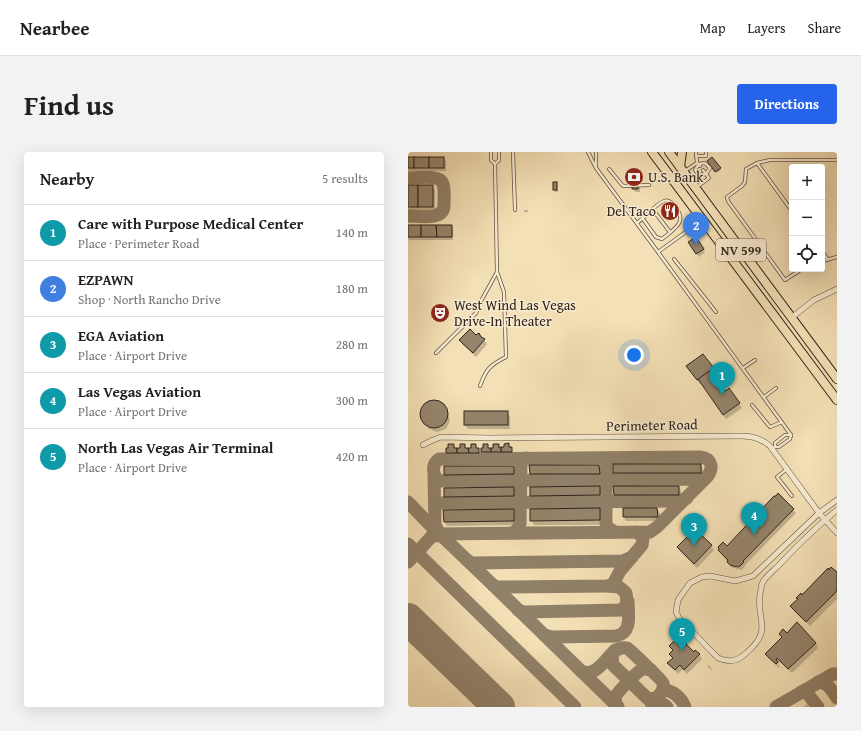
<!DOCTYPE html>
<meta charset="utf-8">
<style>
:root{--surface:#fff;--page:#f2f2f2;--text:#202124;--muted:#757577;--line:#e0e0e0;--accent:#2563eb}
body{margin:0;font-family:"Gentium Book Plus",serif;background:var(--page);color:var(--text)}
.controls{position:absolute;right:12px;top:12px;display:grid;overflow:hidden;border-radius:4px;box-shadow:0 4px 16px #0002}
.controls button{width:36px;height:36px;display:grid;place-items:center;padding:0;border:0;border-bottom:1px solid var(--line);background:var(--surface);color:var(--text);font:20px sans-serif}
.you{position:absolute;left:226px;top:203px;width:14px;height:14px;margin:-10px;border:3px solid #fff;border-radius:50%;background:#1a73e8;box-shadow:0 0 0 6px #1a73e833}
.badge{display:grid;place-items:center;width:26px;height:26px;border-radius:50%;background:var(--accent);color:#fff;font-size:13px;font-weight:700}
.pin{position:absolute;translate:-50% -33px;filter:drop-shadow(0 1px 2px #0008)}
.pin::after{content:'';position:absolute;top:21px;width:14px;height:12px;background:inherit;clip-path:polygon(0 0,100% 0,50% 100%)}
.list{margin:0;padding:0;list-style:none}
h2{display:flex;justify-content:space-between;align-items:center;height:52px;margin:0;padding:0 16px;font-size:17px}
h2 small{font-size:13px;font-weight:400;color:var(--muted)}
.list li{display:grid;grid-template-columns:26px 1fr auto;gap:12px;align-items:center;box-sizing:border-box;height:56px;padding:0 16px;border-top:1px solid var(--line)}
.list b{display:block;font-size:15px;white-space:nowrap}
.list p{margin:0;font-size:13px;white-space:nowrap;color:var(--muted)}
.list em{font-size:13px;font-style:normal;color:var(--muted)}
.icon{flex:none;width:22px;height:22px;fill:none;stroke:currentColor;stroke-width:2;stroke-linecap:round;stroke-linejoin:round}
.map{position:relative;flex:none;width:429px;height:555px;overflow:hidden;border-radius:4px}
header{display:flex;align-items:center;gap:24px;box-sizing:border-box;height:56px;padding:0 20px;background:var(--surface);border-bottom:1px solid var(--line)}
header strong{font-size:19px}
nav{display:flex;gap:22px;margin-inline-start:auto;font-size:14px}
.intro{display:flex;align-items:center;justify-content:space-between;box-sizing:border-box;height:96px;padding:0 24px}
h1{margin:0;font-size:28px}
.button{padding:10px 18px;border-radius:4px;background:var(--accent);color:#fff;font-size:14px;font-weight:700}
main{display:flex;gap:24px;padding:0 24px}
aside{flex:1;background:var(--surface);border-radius:4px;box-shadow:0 4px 16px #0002}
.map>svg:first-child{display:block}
.shadow{fill:#0003}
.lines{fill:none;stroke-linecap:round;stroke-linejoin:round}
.taxiway{stroke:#918169;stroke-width:13}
.runway{stroke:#918169;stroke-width:32}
.building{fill:#95856c;stroke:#2e221c}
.service-casing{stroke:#605242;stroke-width:4}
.minor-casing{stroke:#605242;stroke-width:6}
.primary-casing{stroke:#2e221c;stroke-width:10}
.service{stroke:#f8ebd0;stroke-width:2.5}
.minor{stroke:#f8ebd0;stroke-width:5}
.primary{stroke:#f4e0b6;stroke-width:8}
.labels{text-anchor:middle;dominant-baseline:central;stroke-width:3;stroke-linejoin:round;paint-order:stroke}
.shield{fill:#f8ebd0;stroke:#6b5e52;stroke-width:1}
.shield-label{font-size:13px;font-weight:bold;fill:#2e221c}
.poi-label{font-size:14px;fill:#2e221c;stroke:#f8ebd0;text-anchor:start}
.street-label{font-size:14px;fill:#2e221c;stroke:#f8ebd0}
</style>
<header>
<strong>Nearbee</strong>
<nav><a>Map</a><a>Layers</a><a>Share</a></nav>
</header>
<div class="intro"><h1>Find us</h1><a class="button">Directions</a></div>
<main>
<aside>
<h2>Nearby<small>5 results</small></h2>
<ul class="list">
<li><span class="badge" style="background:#0f9aa8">1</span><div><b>Care with Purpose Medical Center</b><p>Place · Perimeter Road</p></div><em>140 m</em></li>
<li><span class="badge" style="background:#3f7fe0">2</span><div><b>EZPAWN</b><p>Shop · North Rancho Drive</p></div><em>180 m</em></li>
<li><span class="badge" style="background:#0f9aa8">3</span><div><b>EGA Aviation</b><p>Place · Airport Drive</p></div><em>280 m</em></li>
<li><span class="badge" style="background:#0f9aa8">4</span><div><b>Las Vegas Aviation</b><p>Place · Airport Drive</p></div><em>300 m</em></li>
<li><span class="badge" style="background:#0f9aa8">5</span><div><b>North Las Vegas Air Terminal</b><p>Place · Airport Drive</p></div><em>420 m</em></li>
</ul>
</aside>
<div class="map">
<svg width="429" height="555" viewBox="0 0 429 555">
<rect width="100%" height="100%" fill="#f4e0b6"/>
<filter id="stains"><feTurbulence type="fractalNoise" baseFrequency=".005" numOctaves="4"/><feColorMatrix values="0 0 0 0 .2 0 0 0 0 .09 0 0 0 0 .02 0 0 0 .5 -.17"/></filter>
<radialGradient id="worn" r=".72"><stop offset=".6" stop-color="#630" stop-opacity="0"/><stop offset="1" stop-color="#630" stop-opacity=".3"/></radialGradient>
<!-- shadow -->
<g class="shadow">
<path d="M0 6H36L38 9V19H0Z"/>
<path d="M301 11 312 17 313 18 309 21Z"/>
<path d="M231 20H233L234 23V34H232V40H227L225 34H222L220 31Z"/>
<path d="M149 31 150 40H147L146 38Z"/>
<path d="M0 34H25L27 39V59H0Z"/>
<rect x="116" y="58" width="4" height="2"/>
<path d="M257 59 268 63 269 65 265 68Z"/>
<path d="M0 74H43L45 77V88H1L0 86Z"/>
<path d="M283 94 296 97 297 100 291 105Z"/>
<path d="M68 184 76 188 79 192 68 205 55 193 52 188Z"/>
<path d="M305 216 308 221 305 223 314 236 331 251 334 256 318 267 293 231 292 232 282 219Z"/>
<path d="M25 248 30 249 37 255 40 260 42 269 38 277 29 280 21 277 13 264 12 260 17 252Z"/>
<path d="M99 260 102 265V277H60L57 273Z"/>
<path d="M100 292 102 296 104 298V302H75L74 300V297H76L80 293 81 297H86L90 293 91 297 97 296Z"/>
<path d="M45 293 46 297H53L57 293 58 297H64L67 293 69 297 71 299V302L40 303 39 301Z"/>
<path d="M293 313 295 317V325L209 326 206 321Z"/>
<path d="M191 314 194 318V326H125L123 322Z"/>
<path d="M105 315 108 319V327H39L37 323Z"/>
<path d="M191 335 194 340V348H126L123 344Z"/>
<path d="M271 335 273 339V347H209L207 343Z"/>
<path d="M105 336 108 341V348L39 349 37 344Z"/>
<path d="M370 343 388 361 337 413V414L334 418H332L330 416 329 418 327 415 325 417 311 399 319 396Z"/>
<path d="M191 357 194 362V373H126L123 368Z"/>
<path d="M249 357 252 361V369H218L216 365Z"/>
<path d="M105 358 108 363V373L39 374 37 369Z"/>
<path d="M303 394 306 398 289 416 273 400 270 396Z"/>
<path d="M429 422V447L402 474 386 459 384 455 394 444Z"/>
<path d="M372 482H379L408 491 410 496 384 521 372 510 370 512 372 515 371 516 361 507 359 503 375 487Z"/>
<path d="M276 487 280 496 286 501 291 503 294 507 279 522 275 517 270 522 261 511 265 507 262 502 265 500 262 494Z"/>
<path d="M301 513 304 517 303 518 299 514Z"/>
<path d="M399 552 401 555H395Z"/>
</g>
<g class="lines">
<!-- taxiway -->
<g class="taxiway">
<path d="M0 26C9 26 32 22 35 32 37 38 36 47 36 54 35 69 11 64 0 64"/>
<path d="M203 306 199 308 198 312V371L199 375 207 380"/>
<path d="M26 324 27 373 30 379 36 386"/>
<path d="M0 350 24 375 26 381"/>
<path d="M27 356 29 352 33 351 271 349 279 346"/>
<path d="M104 381 109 378 112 372 113 313 114 308 118 306"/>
<path d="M27 384 32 383 36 386 85 433 89 435 200 434 205 432 212 419 234 393 235 386 229 380"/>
<path d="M0 392 167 555"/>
<path d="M59 408 64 411 215 409 224 405"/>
<path d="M0 410 24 384 29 382 242 380 249 375 299 325C306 316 304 306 292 305L31 307C23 312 24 326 33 329L289 327 299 325"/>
<path d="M85 433 210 555"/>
<path d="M110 458 116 460 214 458 219 451 218 441 211 435 200 434"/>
<path d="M136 483 145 485 208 484C225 481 220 461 220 449"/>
<path d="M206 500 204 505 205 513 239 546 247 547C252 543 257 538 255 531 254 528 222 498 219 496 214 495 211 496 207 499"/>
<path d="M173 519C187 526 198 507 207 498"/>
<path d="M410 530C420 530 424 539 429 546"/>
<path d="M254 539C264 536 274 547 277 555"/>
<path d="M393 540 399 541 410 555"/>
<path d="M244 547 243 551C250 549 254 550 259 555"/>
<path d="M210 555C208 552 207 549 207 546 208 541 229 520 233 518 237 516 239 517 243 518"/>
<path d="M368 555 425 522H429"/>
</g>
<!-- runway -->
<path class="runway" d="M0 467 91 555"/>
</g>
<!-- building -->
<g class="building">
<rect x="0" y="5" width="6" height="11"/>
<rect x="6" y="5" width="15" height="11"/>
<rect x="21" y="5" width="15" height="11"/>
<path d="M304 5 313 16 307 20 299 9Z"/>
<path d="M225 17H230V19H233V31H230V37H224V31H219V19H225Z"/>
<rect x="145" y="30" width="4" height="8"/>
<rect x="0" y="33" width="10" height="22"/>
<rect x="10" y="33" width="15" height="22"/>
<path d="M261 52 269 63 263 67 255 56Z"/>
<rect x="0" y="73" width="13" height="12"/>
<path d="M13 73H28L29 85H13Z"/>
<path d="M28 73H44V85H29Z"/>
<path d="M288 85 296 97 288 102 280 90Z"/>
<path d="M62 177 68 183 71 181 73 185 77 187 65 201 51 188Z"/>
<path d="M295 202 306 216 289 228 278 214Z"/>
<path d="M303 218 314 235 318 239 321 236 332 251 315 263 290 227Z"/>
<circle cx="26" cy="262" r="14"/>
<rect x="56" y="259" width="44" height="14"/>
<path d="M101 291V295H104V300H93V295H96V292Z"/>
<path d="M40 292H46V296H49V301H38V296H40Z"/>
<path d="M52 292H57V296H60L61 301H49V296H52Z"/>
<path d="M63 292H68V296H71V301H61L60 296H63Z"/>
<path d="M75 292H80V296H83V300H73V296H75Z"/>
<path d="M85 292H91V296L93 295V300H83V296H85Z"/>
<rect x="205" y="312" width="88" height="9"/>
<path d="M121 313H191L192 322H122Z"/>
<path d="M36 314H106V322L36 323Z"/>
<path d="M192 334V343L122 344V335Z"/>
<path d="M205 334H271V343H206Z"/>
<path d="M106 335V344L36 345V336Z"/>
<path d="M370 341 386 357 335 409 336 410 332 414 330 415 328 414 327 415 324 413 323 414 319 410 320 408 310 398 311 397 310 395 315 390 319 394 366 344H368Z"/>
<path d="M192 356V368L122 369V357Z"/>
<path d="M215 356H249L250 365H215Z"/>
<path d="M106 357V369L36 370 35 358Z"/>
<path d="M287 377 304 393 286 412 269 395Z"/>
<path d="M423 415 429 420V439L398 470 382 454 390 447 388 446 393 441 394 443 420 416 421 418Z"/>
<path d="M389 470 408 491 380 517 369 506 368 508 370 510 368 512 357 502 374 485 371 482 375 477 379 481Z"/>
<path d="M269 479 276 487 274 489 279 491 278 492 286 500 287 498 292 502 276 518 272 513 267 518 259 511 265 506 261 502 265 498 261 494 268 487 264 483Z"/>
</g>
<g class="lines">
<!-- service casing -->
<g class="service-casing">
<g id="service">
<path d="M83 0V8L87 12 91 8V0"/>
<path d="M105 0 107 58"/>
<path d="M180 0 188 16 250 100 293 69"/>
<path d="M288 0 289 11 292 14"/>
<path d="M288 4H298V0"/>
<path d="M297 11 302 16 298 22 291 23 287 18 291 12Z"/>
<path d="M349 11 362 8H429"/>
<path d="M188 15V0"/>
<path d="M201 17 215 34 241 33"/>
<path d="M277 19 289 11"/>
<path d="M289 35 301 26 295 18"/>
<path d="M245 58 262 80"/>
<path d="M384 59 349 11 338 17 337 30 334 34 319 45 320 49 377 128 394 117"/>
<path d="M229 71C236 66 248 52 256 49 264 46 274 62 272 69 270 76 260 82 254 87L248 85 235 67"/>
<path d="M414 99 420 108"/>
<path d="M250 100 383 283"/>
<path d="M266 107 308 160"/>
<path d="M414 109 429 105"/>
<path d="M28 201 68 161 72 151 89 120 87 12"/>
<path d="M335 216 347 208"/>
<path d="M72 234C78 217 82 213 98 205L96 140 89 120"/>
<path d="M356 245 368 236"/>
<path d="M344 253 362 275 374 270"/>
<path d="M367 295V291L377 283H383"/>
<path d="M364 297 367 295H371L382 287 383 283"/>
<path d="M379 317 369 325 384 344"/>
</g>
</g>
<!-- minor casing -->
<g class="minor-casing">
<g id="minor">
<path d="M383 166 406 148 429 137"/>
<path d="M15 293 25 288 33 285 82 286 333 284C344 284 353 286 362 294L411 361 429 381"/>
<path d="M429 348 411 361 345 424 327 429 302 424 294 425 282 431 270 448 268 460 271 466 310 506C319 510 328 510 336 503 369 476 345 468 353 437 353 434 354 431 356 428 360 423 366 418 371 413 389 394 408 375 429 358"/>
</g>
</g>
<!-- primary casing -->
<g class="primary-casing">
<g id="primary">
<path d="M244 0 429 248"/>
<path d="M261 0 429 227"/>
<path d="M272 15 274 0"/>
</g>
</g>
<!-- service -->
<use href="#service" class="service"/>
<!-- minor -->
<use href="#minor" class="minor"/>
<!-- primary -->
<use href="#primary" class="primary"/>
</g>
<!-- icons -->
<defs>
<g id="bank-disc" transform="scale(1)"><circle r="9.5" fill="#8f2418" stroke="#f8ebd0"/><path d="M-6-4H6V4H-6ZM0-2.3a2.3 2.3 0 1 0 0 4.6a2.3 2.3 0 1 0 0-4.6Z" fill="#fff"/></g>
<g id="restaurant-disc" transform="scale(1)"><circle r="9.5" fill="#8f2418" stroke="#f8ebd0"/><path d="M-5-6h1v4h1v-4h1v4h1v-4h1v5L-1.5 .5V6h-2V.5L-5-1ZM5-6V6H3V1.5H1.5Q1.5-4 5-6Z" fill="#fff"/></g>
<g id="theatre-disc" transform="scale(1)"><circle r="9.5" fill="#8f2418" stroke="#f8ebd0"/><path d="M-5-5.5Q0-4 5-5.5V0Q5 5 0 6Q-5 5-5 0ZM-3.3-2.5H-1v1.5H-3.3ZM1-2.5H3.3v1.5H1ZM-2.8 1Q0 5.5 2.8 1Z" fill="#fff"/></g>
</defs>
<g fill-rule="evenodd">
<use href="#bank-disc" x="226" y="25"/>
<use href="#restaurant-disc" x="262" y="59"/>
<use href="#theatre-disc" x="32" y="161"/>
</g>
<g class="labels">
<!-- shield labels -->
<rect class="shield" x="308" y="87" width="50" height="22" rx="3"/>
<g class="shield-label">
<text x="333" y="98">NV 599</text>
</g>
<!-- poi labels -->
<g class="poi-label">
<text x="240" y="25">U.S. Bank</text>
<text x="248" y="59" text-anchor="end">Del Taco</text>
<text x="46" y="153">West Wind Las Vegas<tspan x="46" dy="16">Drive-In Theater</tspan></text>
</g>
<!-- street labels -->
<g class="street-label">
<text transform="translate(244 273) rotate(-1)">Perimeter Road</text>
</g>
</g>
<rect width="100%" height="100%" filter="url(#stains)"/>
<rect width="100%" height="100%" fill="url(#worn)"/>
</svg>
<div class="controls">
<button>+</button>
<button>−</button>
<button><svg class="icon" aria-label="locate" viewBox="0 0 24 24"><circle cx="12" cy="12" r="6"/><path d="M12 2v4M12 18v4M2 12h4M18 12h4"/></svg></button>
</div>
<div class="you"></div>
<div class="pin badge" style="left:314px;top:243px;background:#0f9aa8">1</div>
<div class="pin badge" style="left:288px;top:93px;background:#3f7fe0">2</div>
<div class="pin badge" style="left:286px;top:394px;background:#0f9aa8">3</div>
<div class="pin badge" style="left:346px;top:383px;background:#0f9aa8">4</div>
<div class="pin badge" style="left:274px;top:499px;background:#0f9aa8">5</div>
</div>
</main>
